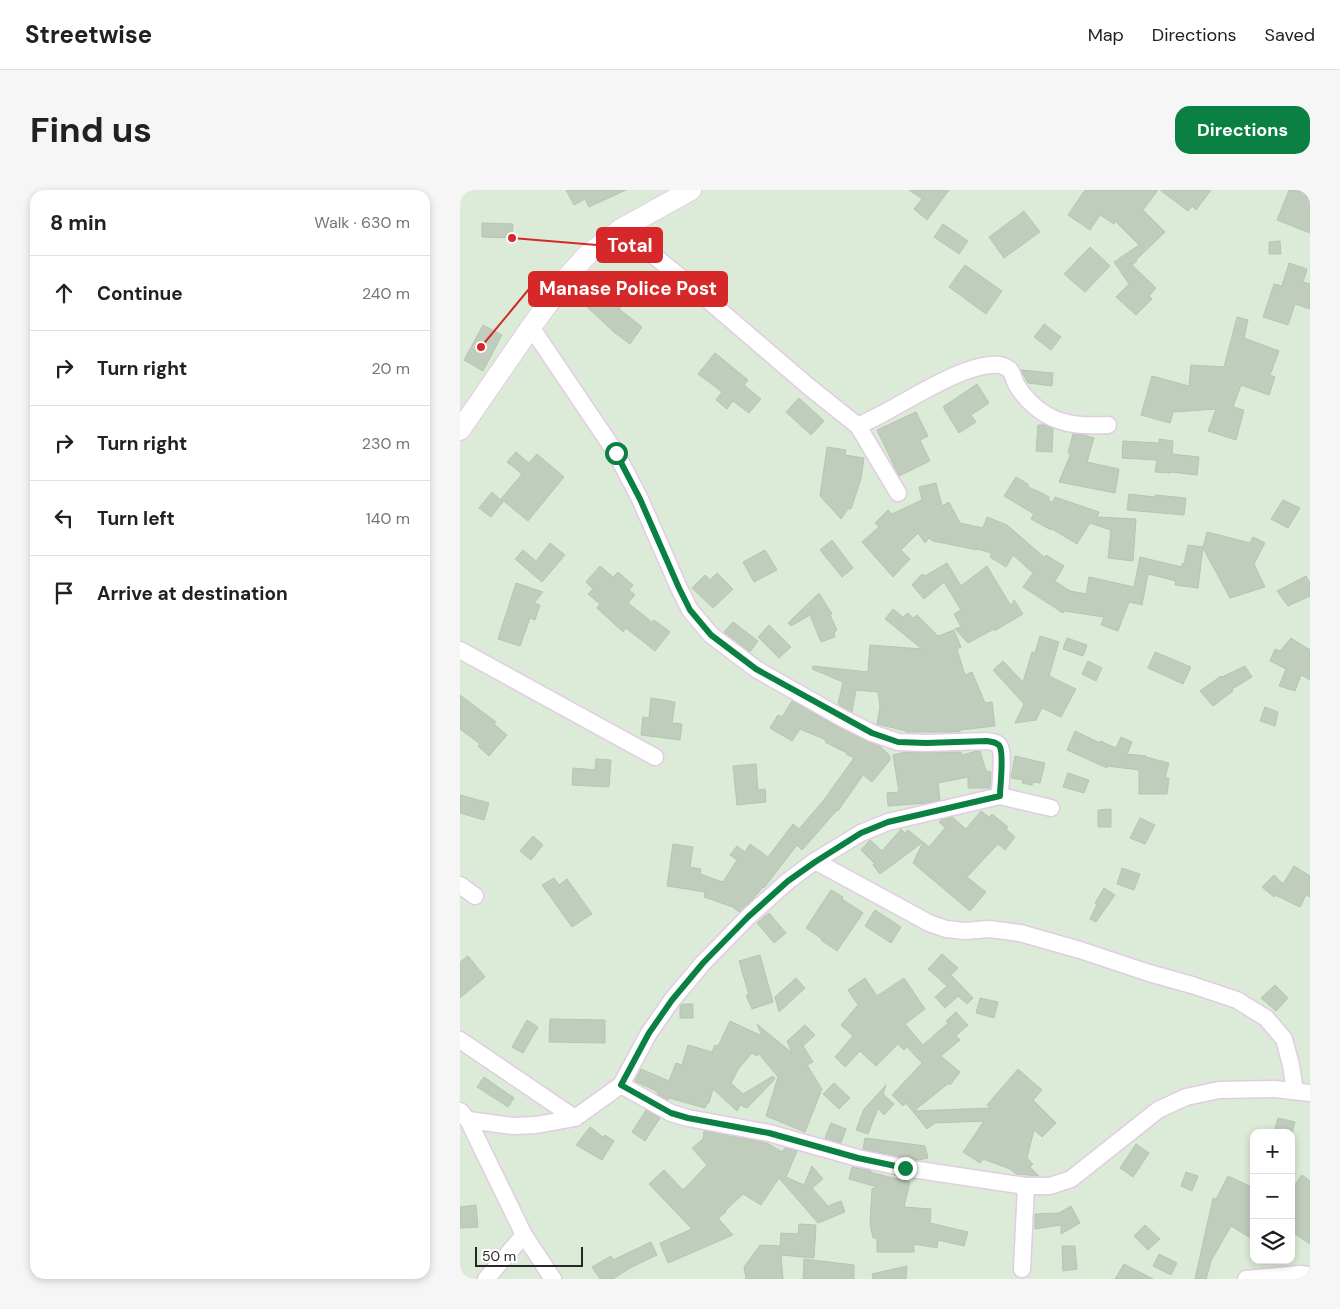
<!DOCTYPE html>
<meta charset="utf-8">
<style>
:root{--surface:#fff;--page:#f6f6f6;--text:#202124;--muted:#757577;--line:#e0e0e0;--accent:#0b8043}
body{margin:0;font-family:"DM Sans",sans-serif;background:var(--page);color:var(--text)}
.controls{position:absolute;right:15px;bottom:15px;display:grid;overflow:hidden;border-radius:10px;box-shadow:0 2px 8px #0003}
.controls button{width:45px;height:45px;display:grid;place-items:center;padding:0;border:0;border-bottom:1px solid var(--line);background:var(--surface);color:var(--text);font:25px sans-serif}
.scale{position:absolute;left:15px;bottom:12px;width:108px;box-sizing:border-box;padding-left:5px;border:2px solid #272727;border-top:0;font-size:14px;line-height:18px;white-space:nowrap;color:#272727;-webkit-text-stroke:4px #fff;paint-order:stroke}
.stop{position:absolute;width:15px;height:15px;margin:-11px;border:4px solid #0b8043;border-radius:50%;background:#fff}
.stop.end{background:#0b8043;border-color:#fff;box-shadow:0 1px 5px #0008}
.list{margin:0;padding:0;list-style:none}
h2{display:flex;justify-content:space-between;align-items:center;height:65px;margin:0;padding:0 20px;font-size:21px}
h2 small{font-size:16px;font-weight:400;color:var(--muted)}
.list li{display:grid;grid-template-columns:32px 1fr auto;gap:15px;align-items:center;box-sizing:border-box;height:75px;padding:0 20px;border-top:1px solid var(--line)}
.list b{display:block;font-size:19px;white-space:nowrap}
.list em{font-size:16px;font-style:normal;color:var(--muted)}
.icon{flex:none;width:28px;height:28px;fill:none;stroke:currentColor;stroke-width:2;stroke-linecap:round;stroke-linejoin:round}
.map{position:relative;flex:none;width:850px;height:1089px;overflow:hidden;border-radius:15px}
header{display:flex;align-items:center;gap:30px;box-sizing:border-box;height:70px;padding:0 25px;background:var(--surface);border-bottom:1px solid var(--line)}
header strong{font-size:24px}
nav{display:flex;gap:28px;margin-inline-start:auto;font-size:18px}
.intro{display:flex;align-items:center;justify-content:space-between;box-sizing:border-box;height:120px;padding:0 30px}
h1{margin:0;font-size:35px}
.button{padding:12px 22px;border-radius:15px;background:var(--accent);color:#fff;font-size:18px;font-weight:700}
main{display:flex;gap:30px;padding:0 30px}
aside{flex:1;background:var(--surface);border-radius:15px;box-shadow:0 2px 8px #0003}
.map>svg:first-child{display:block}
.building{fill:#c0cdbd;stroke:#b4c6b1}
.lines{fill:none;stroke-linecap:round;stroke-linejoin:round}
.minor-casing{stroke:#e2cce2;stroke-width:19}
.tertiary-casing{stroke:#e2cce2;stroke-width:22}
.minor{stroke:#fff;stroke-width:16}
.tertiary{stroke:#fff;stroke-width:20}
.route{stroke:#0b8043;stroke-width:6}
.leader{fill:none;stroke:#d62828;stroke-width:2}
.callout-dot{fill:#d62828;stroke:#fff;stroke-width:2}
.callout{fill:#d62828;stroke:#d62828;stroke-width:2}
.callout-label{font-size:19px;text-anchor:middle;font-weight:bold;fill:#fff}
</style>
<header>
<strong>Streetwise</strong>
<nav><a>Map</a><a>Directions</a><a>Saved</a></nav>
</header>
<div class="intro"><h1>Find us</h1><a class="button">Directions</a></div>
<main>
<aside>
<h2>8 min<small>Walk · 630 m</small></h2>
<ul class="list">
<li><svg class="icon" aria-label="ahead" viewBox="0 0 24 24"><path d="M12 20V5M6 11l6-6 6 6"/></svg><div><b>Continue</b></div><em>240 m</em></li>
<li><svg class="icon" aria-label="right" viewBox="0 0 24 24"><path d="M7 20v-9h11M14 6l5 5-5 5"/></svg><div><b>Turn right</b></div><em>20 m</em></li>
<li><svg class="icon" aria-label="right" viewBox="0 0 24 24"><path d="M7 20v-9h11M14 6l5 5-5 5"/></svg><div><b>Turn right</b></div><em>230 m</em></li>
<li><svg class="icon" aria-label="left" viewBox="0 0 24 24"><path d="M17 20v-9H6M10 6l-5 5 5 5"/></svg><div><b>Turn left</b></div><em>140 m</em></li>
<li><svg class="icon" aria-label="arrive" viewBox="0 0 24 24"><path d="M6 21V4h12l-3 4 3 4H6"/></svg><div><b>Arrive at destination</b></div></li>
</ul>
</aside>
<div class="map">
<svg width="850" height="1089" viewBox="0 0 850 1089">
<rect width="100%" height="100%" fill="#dcebd7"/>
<!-- building -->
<g class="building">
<path d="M106 0H166L129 17 125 9 114 15Z"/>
<path d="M449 0H489L467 30 454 19 462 9Z"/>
<path d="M625 0H698L683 20 705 42 676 70 677 71 672 75 696 98 689 106 692 109 676 125 656 107 669 94 654 72 679 55 655 31 654 34 640 25 630 40 608 25Z"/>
<path d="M700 0H751L736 20 732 16 728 21Z"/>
<path d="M829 0H850V43L817 30Z"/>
<path d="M564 21 580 42 544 68 529 47Z"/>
<path d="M22 33 53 34 52 48 22 47Z"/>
<path d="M483 34 508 51 499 64 474 47Z"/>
<path d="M820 51 821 64H809V52Z"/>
<path d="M630 57 650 76 625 102 604 84Z"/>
<path d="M829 73 847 79 843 92 850 94V119L835 114 828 135 803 127 814 94 822 96Z"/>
<path d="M505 75 542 101 526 124 489 97Z"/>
<path d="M155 99 167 111 159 119 182 137 170 154 155 143 126 116 138 104 145 110Z"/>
<path d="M777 127 788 130 784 148 819 161 810 185 815 187 809 205 781 195 773 217 784 220 776 250 748 241 756 219 713 222 710 233 681 225 692 186 729 196 731 175 764 177Z"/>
<path d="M584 134 601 147 591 160 574 147Z"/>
<path d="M23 135 42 145 23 181 4 170Z"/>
<path d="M255 163 288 190 284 195 301 209 289 223 273 211 267 219 256 210 262 202 238 184Z"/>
<path d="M561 180 593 183 592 196 568 193Z"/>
<path d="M517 194 529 213 511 225 516 232 499 243 483 217Z"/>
<path d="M339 208 364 231 351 245 326 222Z"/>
<path d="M456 222 468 246 460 250 470 271 439 286 417 240Z"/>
<path d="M578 235H585L593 239 592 262 576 261Z"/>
<path d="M613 244 624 245 634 248 627 272 659 279 655 303 599 292 611 263H608Z"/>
<path d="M699 249 713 251 712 264 739 267 737 285 711 282V283L695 282 697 270 662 268 663 251 699 253Z"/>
<path d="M367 257 386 260 385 265 404 268 401 289 391 319H388L381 329 360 306Z"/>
<path d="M56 262 69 273 77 264 104 287 68 331 41 309 62 284 47 272Z"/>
<path d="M556 287 568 294V297L580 302 589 307V311L593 312 595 307 639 322 637 327 676 329 673 371 648 368 651 340 630 333 617 354 592 339 591 340 571 329 574 324 544 306Z"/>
<path d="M476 293 482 316 489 312 500 333 523 338 527 327 547 335 585 368 586 365 604 376 595 391 610 401 626 404 629 387 674 397 680 367 722 377V374H724L728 355 743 357 738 398 715 395 716 391 688 384 682 415 669 412 658 441 641 435 644 427 604 421 603 423 563 397 573 383 553 365 546 377 530 367 532 363 520 360 516 358 517 360 473 351 469 348 465 353 458 343 441 360 450 369 433 387 402 352 419 337 415 333 428 320 432 324 462 310 459 297Z"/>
<path d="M32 302 43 312 31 327 19 318Z"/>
<path d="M669 304 695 307V305L726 308 724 325 667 320Z"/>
<path d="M823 310 840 318 828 338 811 329Z"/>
<path d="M747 342 790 353 793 347 805 353 794 374 805 397 770 408 743 358Z"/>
<path d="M372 350 393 378 382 387 360 360Z"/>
<path d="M90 353 105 365 82 392 55 369 63 360 76 371Z"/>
<path d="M305 360 317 380 294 392 283 372Z"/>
<path d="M487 373 501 396 527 376 551 416 554 410 563 424 534 441 536 438 508 453 495 439 501 437 494 424 501 420 484 392 464 409 452 395 462 384 465 386Z"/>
<path d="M140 376 153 387 158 382 173 395 169 400 175 405 168 413 192 432 194 430 210 442 195 461 166 438 163 442 137 418 140 414 128 404 133 399 126 392Z"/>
<path d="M257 383 273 399 253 418 232 398 245 385 250 390Z"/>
<path d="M846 386 850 393V406L828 416 817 401Z"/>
<path d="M56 393 83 402 74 413 80 415 75 430 70 428 60 456 38 449Z"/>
<path d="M359 403 372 424 370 425 377 440 374 442 375 447 361 452 350 425 331 436 328 433Z"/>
<path d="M433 419 443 427 448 423 453 428 457 425 478 446 494 440 501 457 497 459 505 485 512 482 525 513 532 512 535 536 500 540V542H446V541L417 534 420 517 418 502 396 500 392 522 378 514 383 492 352 479 353 476 408 482 410 455 462 459 425 429Z"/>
<path d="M273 432 298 451 290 462 264 442Z"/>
<path d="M309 435 331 457 319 468 298 447Z"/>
<path d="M580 446 599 452 589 486 616 499 601 527 582 518 576 530 555 533 564 514 533 480 543 471 563 492 572 462 575 463Z"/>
<path d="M607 448 627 455 623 466 603 459Z"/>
<path d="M831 448 850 460V490L841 485 835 501 819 496 826 479 810 471 815 459 820 461Z"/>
<path d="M695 462 731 477 723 494 688 478Z"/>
<path d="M628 471 642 478 636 491 622 484Z"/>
<path d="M785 476 792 487 772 499 773 501 753 516 740 501 761 486 762 487Z"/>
<path d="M0 505 36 532 34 534 47 545 29 566 18 556 20 554 0 539Z"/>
<path d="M191 508 215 512 212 533 222 534 220 550 181 545 183 527 189 528Z"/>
<path d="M332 511 378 537 408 552 420 556 430 566V570L412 592 403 585 378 621 377 620 342 660 337 655 304 698 303 697 292 710 279 722 273 717 244 707 245 702 207 696 213 654 233 657 230 677 241 679 240 684 263 692 277 670 270 665 277 656 285 662 290 654 308 667 333 634 339 639 363 611 394 568 386 564 387 563 365 552 366 550 340 539 332 551 310 538 318 525 322 527Z"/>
<path d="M805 517 818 522 815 536 800 531Z"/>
<path d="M615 541 640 553V551L656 558 661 547 672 552 667 564 686 566V567L709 573 705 588H709L707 604H679V580L647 576V578L607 560Z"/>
<path d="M517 561H520L526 581 531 582 530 598H508V587L478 593 480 610 467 613 428 616 427 603 439 602 433 565 445 562H501L502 565Z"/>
<path d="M555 566 585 573 580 593 574 592 572 595 562 593 563 590 551 588Z"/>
<path d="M136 569 151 570 149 597 112 595 113 578 135 580Z"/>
<path d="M296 574 298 600 305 599 306 612 277 615 273 576Z"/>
<path d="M608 583 629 590 624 603 603 597Z"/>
<path d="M0 605 29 613 24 630 0 623Z"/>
<path d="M651 619V637H638V620Z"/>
<path d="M521 621 529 627 532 624 548 637 546 639 555 647 545 660 538 654 507 687 526 702 510 721 453 673 463 652 469 657 485 638 479 632 481 630 492 627 506 639Z"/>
<path d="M680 628 695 635 685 654 670 648Z"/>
<path d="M441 639 445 643 448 640 463 652 420 684 413 675 415 674 401 660 410 650 422 661Z"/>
<path d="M73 646 83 655 71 670 60 661Z"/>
<path d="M834 676 850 686V707L846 705 840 717 815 705 814 707 802 697 814 685 823 694Z"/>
<path d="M662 678 680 684 674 700 657 694Z"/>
<path d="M94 688 99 695 107 689 132 724 112 737 82 695Z"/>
<path d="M644 698 655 705 636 732 630 729 637 714 635 713Z"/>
<path d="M371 700 383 707 382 709 403 723 377 761 361 750 362 749 346 738Z"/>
<path d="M415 720 441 737 431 753 405 736Z"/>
<path d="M309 723 326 743 314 753 297 733Z"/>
<path d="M482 764 498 778 491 785 513 808 507 814 498 806 485 818 475 807 487 796 468 779Z"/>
<path d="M300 765 313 812 292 819 286 805H289L279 771Z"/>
<path d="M8 766 25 787 0 808V772Z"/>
<path d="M336 788 345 798 319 822 315 807Z"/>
<path d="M405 788 417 806 444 788 465 819 445 834 463 855 488 833 486 831 496 822 508 835 496 846 500 850 481 866 500 882 490 895 489 893 454 921 531 918 527 915 558 879 582 900 573 910 596 933 582 947 574 940 567 968 573 974 570 977 579 986 556 984 550 979 523 969 520 973 503 962 524 931 475 933 467 939 446 913 443 916 432 905 462 873 447 857 444 860 438 854 416 876 400 861 385 877 375 867 393 846 381 835 398 815 388 800Z"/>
<path d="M815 795 828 808 816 821 801 808Z"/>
<path d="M520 808 538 812 534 828 516 823Z"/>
<path d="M222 814H233V828H220V816Z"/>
<path d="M90 829 145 830V853L89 852Z"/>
<path d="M67 830 78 837 63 863 52 857Z"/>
<path d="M270 831 302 846 297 834 332 863 327 851 345 835 355 845 343 856 353 872 347 875 362 899 345 942 306 926 318 887 299 864 296 866 292 863 279 878 271 893 283 904 313 886 315 889 287 918 280 915 277 921 253 899 249 913H247L245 918 209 908 208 910 197 904 198 902 175 891 181 879 209 891 216 873 222 875 228 855 252 862 255 855 258 856Z"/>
<path d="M24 887 54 908 48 917 17 897Z"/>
<path d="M374 893 390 908 379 919 363 904Z"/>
<path d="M426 895 423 904 434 914 424 925 418 918 408 944 396 940 404 919Z"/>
<path d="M186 920 200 928 185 951 172 942Z"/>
<path d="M818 928 835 932 832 943H814Z"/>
<path d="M371 933 386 939 381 953 365 948Z"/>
<path d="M130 937 143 947 145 945 154 951 142 970 116 955Z"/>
<path d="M244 941 307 953 322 962 325 958 337 961 326 987 344 995 352 976 363 989 352 998 368 1016 381 1011 385 1022 358 1033 319 988 301 1015 283 1004 265 1021 266 1022 258 1028 273 1045 208 1073 200 1053 232 1039 189 994 204 980 223 1000 247 975 232 958 243 949Z"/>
<path d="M405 948 465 956 468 968 458 970 403 959Z"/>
<path d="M676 954 689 963 673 987 660 978Z"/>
<path d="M392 977 411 981 409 982 450 992 444 1017 471 1019 470 1033 508 1042 504 1056 478 1050 477 1058 454 1054V1062H417V1048H413L410 1033 412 999 417 997 389 989Z"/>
<path d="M726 982 738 986 732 1001 721 996Z"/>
<path d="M842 985 850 991V1054L831 1041V1000Z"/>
<path d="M768 986 794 998V1050L771 1036 751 1071 746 1089H735L753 1008 756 1009Z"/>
<path d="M16 1015 18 1037 0 1038V1017Z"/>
<path d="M611 1016 620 1033 601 1044V1035L575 1039V1024L599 1023Z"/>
<path d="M339 1034 356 1035 354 1068 321 1065 323 1089H286L284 1077 300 1055 320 1056 321 1043 338 1044Z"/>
<path d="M685 1035 700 1049 688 1060 674 1046Z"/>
<path d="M191 1052 197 1065 170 1078 153 1089H140L132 1077 151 1066 153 1070Z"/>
<path d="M602 1056H615L617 1079 603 1081Z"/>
<path d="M699 1064 717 1073 711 1085 693 1076Z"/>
<path d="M344 1069 394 1075V1089H343Z"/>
<path d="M664 1074 693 1089H655Z"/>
<path d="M447 1076 446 1089H413L412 1084Z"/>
</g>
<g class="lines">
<!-- minor casing -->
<g class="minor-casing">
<g id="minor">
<path d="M161 39 235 99 348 196 398 236 438 303"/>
<path d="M71 137 156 263 180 309 219 398 230 420 251 445 296 479 382 528 412 543 438 552 466 553 527 551C532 552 538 552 540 557 544 566 540 595 540 606"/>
<path d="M398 236C406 232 414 228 422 224 451 209 508 171 540 175 544 176 548 178 550 180 553 184 554 190 556 194 563 206 574 217 585 224 605 236 626 236 648 235"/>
<path d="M0 460 195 567"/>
<path d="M355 671 469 733 486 739 505 741 529 739 560 743 620 760 689 783 732 795 777 810 806 828 824 849 831 875 835 901"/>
<path d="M0 695 15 706"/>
<path d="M0 850 115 928"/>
<path d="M161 895 211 923 228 928 309 943 398 968 445 978 566 996H590L611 989 698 920 726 907 759 900 815 899 850 903"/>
<path d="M0 921 8 930 64 1045 93 1089"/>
<path d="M8 930 53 936 76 935 115 928 161 895 189 843 212 810 243 773 288 727 328 691 355 671 401 643 428 632 540 606 591 618"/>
<path d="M562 1079 566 996"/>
<path d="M26 1089 64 1045"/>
<path d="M786 1089 839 1084 850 1085"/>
</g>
</g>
<!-- tertiary casing -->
<g class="tertiary-casing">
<path id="tertiary" d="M0 240 71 137 109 85 127 65 161 39 231 0"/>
</g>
<!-- minor -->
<use href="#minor" class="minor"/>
<!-- tertiary -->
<use href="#tertiary" class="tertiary"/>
</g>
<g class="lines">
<!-- route -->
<path class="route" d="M156 263 180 309 219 398 230 420 251 445 296 479 412 543 438 552 466 553 527 551C532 552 538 552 540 557 544 566 540 595 540 606L428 632 401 643 355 672 328 691 288 727 243 773 212 810 189 843 161 895 211 923 228 928 309 943 398 968 445 978"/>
</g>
<!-- callouts -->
<path class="leader" d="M52 48L137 55M21 157L69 99"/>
<g class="callout-dot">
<circle cx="52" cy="48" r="5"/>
<circle cx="21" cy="157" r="5"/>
</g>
<g class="callout">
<rect x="137" y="38" width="65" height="34" rx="5"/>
<rect x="69" y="82" width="198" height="34" rx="5"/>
</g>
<g class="callout-label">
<text x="170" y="62">Total</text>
<text x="168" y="105">Manase Police Post</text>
</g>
</svg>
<div class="controls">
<button>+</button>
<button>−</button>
<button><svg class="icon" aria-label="layers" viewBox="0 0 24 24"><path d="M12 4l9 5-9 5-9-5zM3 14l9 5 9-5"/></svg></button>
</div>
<div class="scale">50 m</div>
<div class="stop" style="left:156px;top:263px"></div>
<div class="stop end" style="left:445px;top:978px"></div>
</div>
</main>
